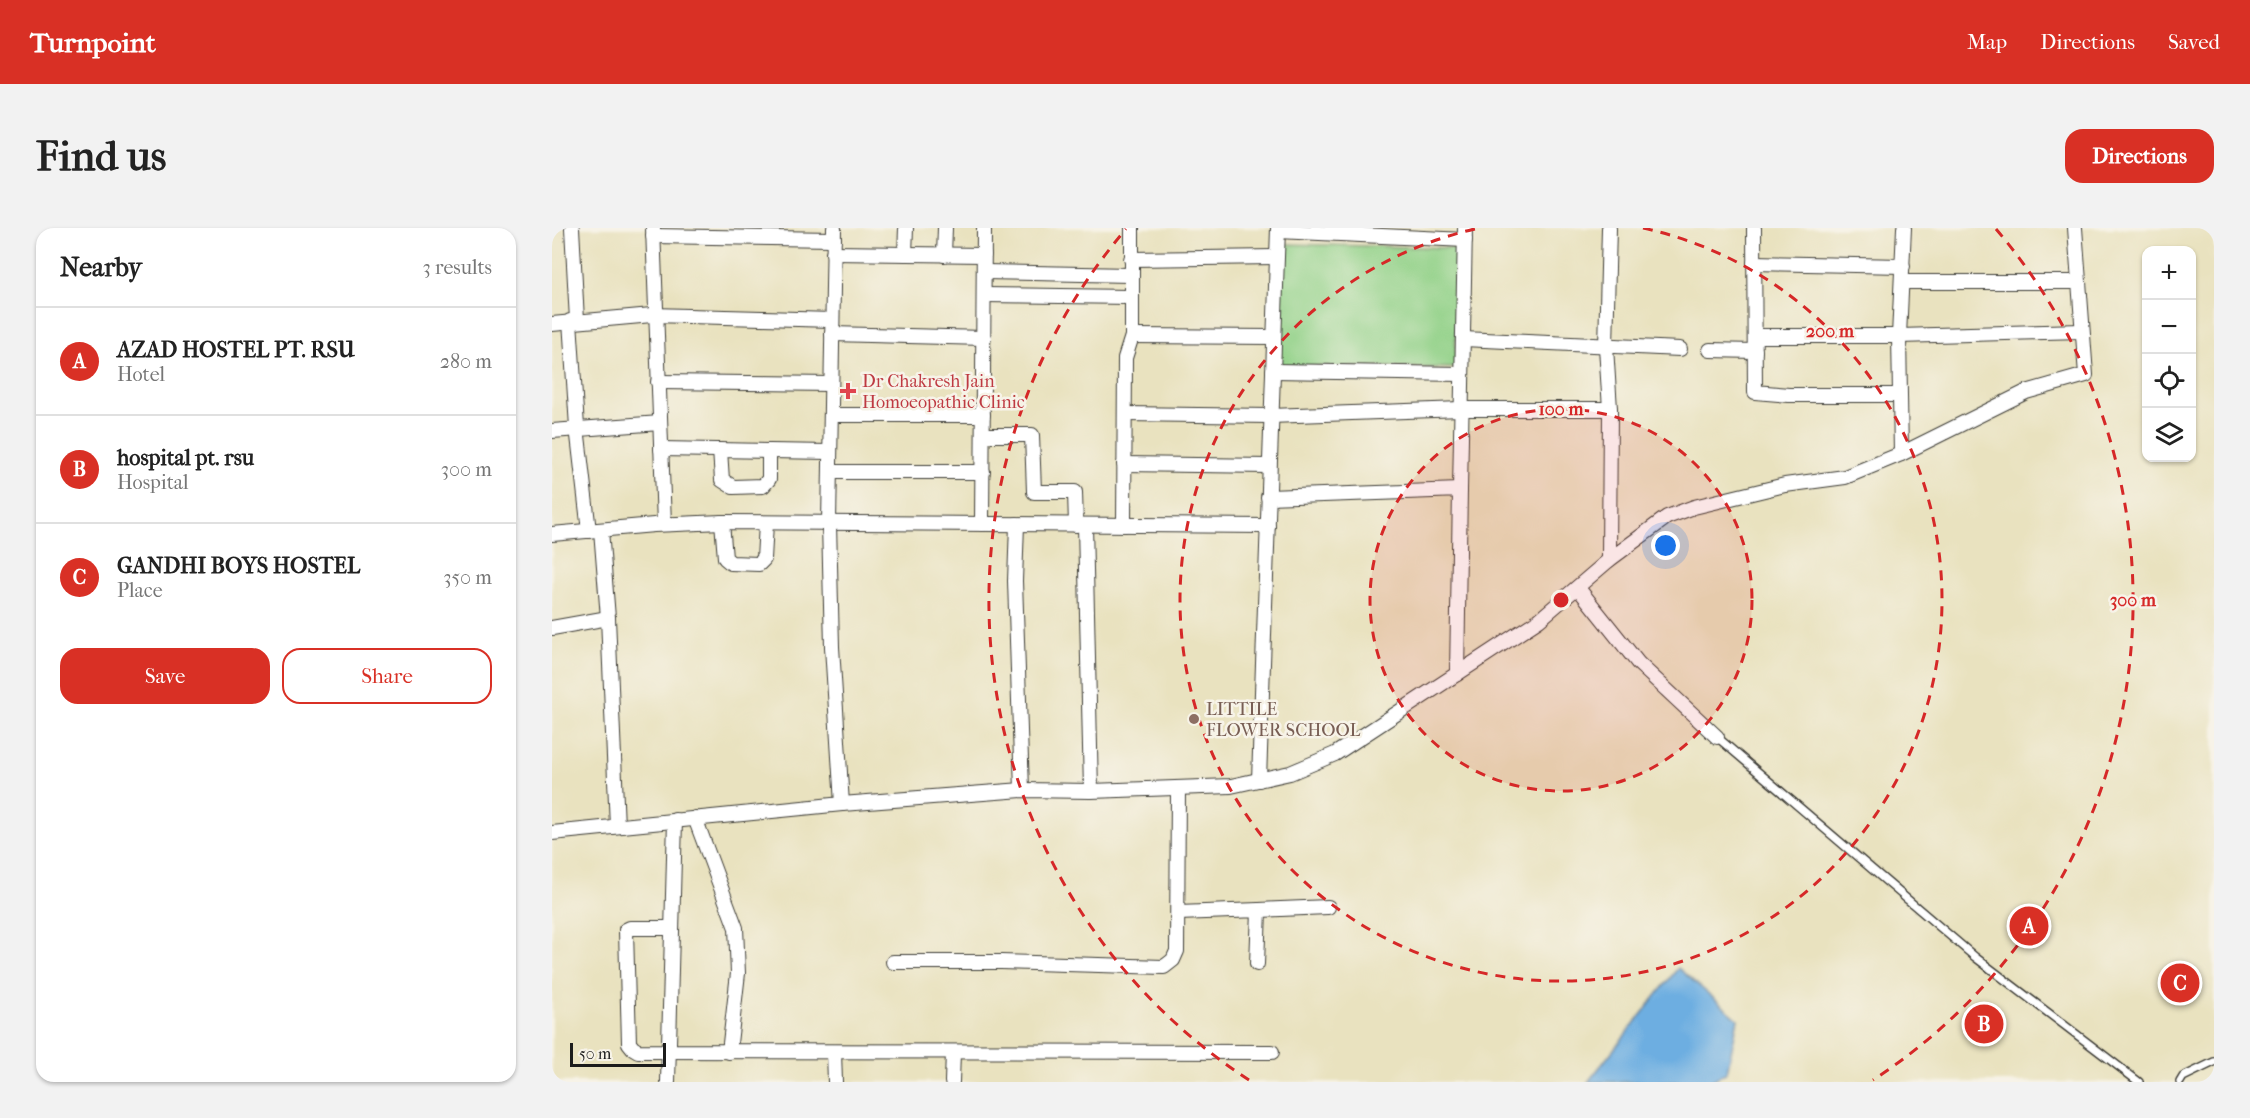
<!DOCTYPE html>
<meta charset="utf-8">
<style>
:root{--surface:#fff;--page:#f2f2f2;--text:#222;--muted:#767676;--line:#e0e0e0;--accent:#d93025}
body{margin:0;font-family:"IM FELL French Canon",serif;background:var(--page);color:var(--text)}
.controls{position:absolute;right:18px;top:18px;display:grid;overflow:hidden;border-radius:12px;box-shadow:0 2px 4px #0004}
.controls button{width:54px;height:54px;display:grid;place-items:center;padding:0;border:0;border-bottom:2px solid var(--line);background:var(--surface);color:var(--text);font:30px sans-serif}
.scale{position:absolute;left:18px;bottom:15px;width:96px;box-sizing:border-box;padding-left:6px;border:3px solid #1c1c1c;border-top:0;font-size:16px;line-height:21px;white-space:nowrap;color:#1c1c1c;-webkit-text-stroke:4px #f7f3e8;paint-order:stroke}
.you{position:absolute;left:1114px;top:318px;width:21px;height:21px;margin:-15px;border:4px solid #fff;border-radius:50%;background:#1a73e8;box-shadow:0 0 0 9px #1a73e833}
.badge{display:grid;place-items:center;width:39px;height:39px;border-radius:50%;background:var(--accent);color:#fff;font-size:20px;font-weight:700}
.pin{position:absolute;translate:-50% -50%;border:3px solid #fff;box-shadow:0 2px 6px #0006}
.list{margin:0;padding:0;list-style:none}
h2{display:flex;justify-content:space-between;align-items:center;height:78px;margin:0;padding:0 24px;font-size:26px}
h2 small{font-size:20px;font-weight:400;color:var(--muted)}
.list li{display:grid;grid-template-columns:39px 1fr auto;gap:18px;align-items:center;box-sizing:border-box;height:108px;padding:0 24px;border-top:2px solid var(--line)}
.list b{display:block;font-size:22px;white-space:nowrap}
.list p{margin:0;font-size:20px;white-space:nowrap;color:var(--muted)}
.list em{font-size:20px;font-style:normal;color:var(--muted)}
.actions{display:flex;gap:12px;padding:18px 24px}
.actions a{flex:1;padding:14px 0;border:2px solid var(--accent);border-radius:18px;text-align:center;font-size:21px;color:var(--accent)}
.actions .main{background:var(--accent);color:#fff}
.icon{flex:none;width:33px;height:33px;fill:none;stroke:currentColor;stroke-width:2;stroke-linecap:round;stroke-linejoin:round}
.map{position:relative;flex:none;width:1662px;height:854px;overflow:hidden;border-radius:18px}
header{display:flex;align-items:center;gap:36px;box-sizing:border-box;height:84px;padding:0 30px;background:var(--accent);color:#fff}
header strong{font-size:28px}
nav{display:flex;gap:33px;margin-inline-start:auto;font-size:21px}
.intro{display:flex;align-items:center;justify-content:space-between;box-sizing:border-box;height:144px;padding:0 36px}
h1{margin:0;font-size:42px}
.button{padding:15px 27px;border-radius:18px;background:var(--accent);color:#fff;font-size:21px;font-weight:700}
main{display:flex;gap:36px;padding:0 36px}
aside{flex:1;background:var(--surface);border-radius:18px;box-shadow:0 2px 4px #0004}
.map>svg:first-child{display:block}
.green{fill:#92d188;stroke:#577652;stroke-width:1.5}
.water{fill:#6daee1;stroke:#44657e;stroke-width:1.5}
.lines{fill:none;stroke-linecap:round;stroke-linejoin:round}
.service-casing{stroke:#3b3a34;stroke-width:10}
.minor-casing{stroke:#3b3a34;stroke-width:16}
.service{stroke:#fff;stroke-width:7}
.minor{stroke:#fff;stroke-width:14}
.ring{fill:none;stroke:#d62828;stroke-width:3;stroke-dasharray:10 8}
.health-dot{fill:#e0444e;stroke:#f7f3e8;stroke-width:2}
.education-dot{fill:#8d6e63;stroke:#f7f3e8;stroke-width:2}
.labels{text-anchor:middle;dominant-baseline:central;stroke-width:5;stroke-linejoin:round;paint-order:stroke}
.health-label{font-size:18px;fill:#be3a42;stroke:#f7f3e8;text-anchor:start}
.education-label{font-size:18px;fill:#785e54;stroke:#f7f3e8;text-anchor:start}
.centre{fill:#d62828;stroke:#f7f3e8;stroke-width:3}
.ring-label{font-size:18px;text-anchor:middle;font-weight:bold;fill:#d62828;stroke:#f7f3e8;stroke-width:5;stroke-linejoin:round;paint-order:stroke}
</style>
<header>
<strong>Turnpoint</strong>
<nav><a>Map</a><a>Directions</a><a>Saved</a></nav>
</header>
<div class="intro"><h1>Find us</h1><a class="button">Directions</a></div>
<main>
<aside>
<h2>Nearby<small>3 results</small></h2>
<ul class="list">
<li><span class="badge">A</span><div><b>AZAD HOSTEL PT. RSU</b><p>Hotel</p></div><em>280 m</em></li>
<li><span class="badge">B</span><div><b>hospital pt. rsu</b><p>Hospital</p></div><em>300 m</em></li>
<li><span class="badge">C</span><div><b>GANDHI BOYS HOSTEL</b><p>Place</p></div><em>350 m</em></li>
</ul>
<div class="actions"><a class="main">Save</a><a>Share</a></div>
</aside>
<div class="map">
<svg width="1662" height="854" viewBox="0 0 1662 854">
<rect width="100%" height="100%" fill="#f7f3e8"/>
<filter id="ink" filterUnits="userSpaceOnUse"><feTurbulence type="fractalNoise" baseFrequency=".0167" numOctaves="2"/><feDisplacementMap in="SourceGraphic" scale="12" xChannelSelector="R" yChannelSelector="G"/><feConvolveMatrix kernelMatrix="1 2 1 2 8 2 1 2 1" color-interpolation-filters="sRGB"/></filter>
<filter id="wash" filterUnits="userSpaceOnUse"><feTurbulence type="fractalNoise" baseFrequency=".008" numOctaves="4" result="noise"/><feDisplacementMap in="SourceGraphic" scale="24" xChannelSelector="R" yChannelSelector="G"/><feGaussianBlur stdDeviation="1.35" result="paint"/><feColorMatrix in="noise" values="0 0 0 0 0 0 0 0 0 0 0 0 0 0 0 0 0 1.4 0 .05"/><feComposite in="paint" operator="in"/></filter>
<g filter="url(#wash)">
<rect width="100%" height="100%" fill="#e9e2bf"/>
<!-- green -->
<path class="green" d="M729 16 906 20 903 140 725 138Z"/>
<!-- water -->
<path class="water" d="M1126 740 1186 791 1175 844 1157 854H1036Z"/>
</g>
<g filter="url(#ink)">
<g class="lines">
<!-- service casing -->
<g class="service-casing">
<g id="service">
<path d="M1165 509 1423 729 1587 854"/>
<path d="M1628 854 1631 849 1662 834"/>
</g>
</g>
<!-- minor casing -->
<g class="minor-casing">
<g id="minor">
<path d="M20 0 25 92"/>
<path d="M101 0 112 296"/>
<path d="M282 0 277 295 280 419 290 576"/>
<path d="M1057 0 1054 119 1058 181 1057 332"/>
<path d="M1202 0 1203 164 1237 167H1347"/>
<path d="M726 3 913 12"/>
<path d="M101 8 282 11"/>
<path d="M281 25 432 27"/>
<path d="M353 26 354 0"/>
<path d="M392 27 393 0"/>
<path d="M579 31 724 29"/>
<path d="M1202 35 1351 38"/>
<path d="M432 44 578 47"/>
<path d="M1350 54H1526"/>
<path d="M432 67 578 69"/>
<path d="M18 93 25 199 37 303"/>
<path d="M0 96 100 87 280 92"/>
<path d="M280 106 432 110"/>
<path d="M580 108 722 109"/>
<path d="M1203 108H1347L1530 103"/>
<path d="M911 111 1128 121"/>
<path d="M1158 122 1203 123"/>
<path d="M721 143 910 146"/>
<path d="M106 154 279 156"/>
<path d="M573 186 718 188 909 181H1058"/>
<path d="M279 187H431"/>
<path d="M0 203 108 195"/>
<path d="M431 207H480L482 264H523L524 297"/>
<path d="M109 221 278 224"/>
<path d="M168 222 170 252 181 259 211 258 217 251V223"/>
<path d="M1349 226 1347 108 1352 0"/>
<path d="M572 236 717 238"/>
<path d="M278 244H431"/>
<path d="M908 262 913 0"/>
<path d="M716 269 908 262 905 446"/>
<path d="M170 294 173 330 179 335 207 336 212 331 214 295"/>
<path d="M430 296 432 0"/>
<path d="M465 296 463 353 470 562"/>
<path d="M533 297 539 563"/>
<path d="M572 297 573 130 580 108V0"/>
<path d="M49 302 56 390 65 598"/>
<path d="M0 306 102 297 170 294 716 298"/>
<path d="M1026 360 1086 435 1165 509"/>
<path d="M0 400 56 390"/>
<path d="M707 552 726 0"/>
<path d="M143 590 184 700 186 745 177 824"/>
<path d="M0 605 290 576 470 562 539 563 679 558 738 545 783 526 987 392 1057 332 1115 289 1142 279 1233 257 1293 249 1349 226 1474 164 1534 147 1523 0"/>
<path d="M707 682 776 679"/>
<path d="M626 685 707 682 705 736"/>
<path d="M119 700H78L74 702 77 815 81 820 86 823 720 824"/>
<path d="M341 734H449L612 739 621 732 625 723 626 560"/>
<path d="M282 824 283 854"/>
<path d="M116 854 123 592"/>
<path d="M400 854 401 824"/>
</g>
</g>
<!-- service -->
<use href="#service" class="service"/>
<!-- minor -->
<use href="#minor" class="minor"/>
</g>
</g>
<!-- distance rings -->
<circle cx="1009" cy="372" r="191" fill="#d62828" fill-opacity=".12"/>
<g class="ring">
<circle cx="1009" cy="372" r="191"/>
<path d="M1091 0A381 381 0 1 1 927 0"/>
<path d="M697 852A572 572 0 0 1 574 1M1444 1A572 572 0 0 1 1321 852"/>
</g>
<!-- markers -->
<path class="health-dot" d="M293 154h6v6h6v6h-6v6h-6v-6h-6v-6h6z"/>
<circle class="education-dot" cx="642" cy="491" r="6"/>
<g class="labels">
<!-- health labels -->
<g class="health-label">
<text x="310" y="153">Dr Chakresh Jain<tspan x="310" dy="21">Homoeopathic Clinic</tspan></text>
</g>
<!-- education labels -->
<g class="education-label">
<text x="654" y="481">LITTILE<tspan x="654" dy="21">FLOWER SCHOOL</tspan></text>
</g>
</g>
<circle cx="1009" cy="372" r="9" class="centre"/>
<g class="ring-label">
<text x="1278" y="109">200 m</text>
<text x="1009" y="187">100 m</text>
<text x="1581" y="378">300 m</text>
</g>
</svg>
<div class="controls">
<button>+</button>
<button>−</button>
<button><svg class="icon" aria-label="locate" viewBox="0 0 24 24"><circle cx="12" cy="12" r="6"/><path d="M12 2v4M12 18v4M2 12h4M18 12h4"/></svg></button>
<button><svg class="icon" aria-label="layers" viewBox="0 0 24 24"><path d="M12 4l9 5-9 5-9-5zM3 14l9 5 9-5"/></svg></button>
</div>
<div class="scale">50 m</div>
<div class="you"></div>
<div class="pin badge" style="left:1477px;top:698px">A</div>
<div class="pin badge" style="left:1432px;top:796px">B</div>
<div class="pin badge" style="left:1628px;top:755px">C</div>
</div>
</main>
